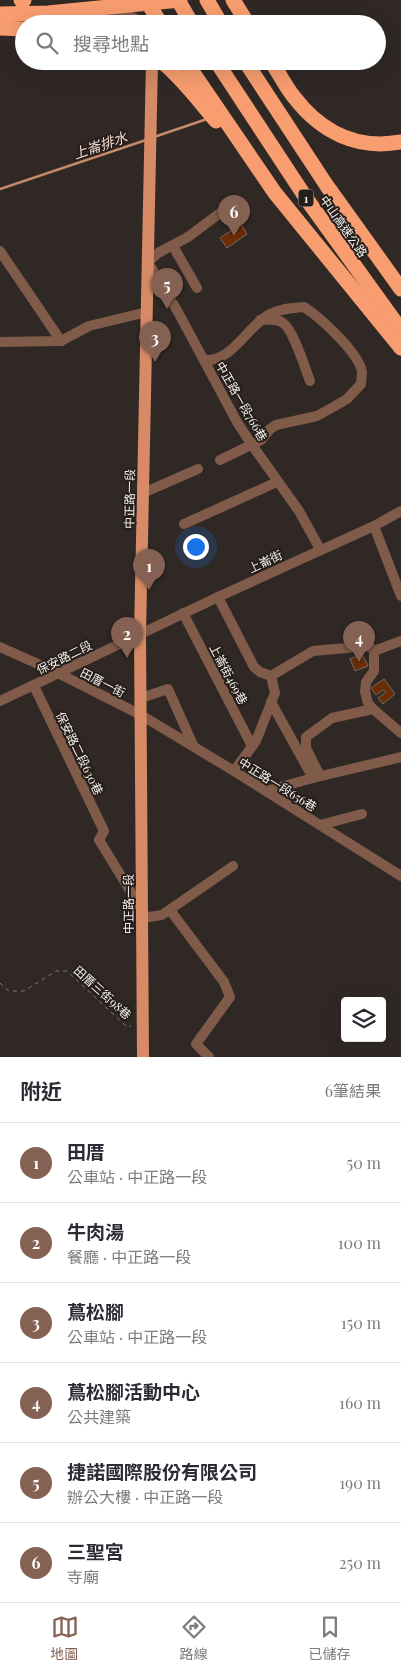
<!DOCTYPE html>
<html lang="zh-TW">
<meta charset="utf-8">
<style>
:root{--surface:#fff;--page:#f7f7f7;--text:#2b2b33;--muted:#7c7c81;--line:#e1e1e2;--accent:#846153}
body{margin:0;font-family:"Playfair Display","Noto Sans TC",serif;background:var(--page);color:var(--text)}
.controls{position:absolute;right:15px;bottom:15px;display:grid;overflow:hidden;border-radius:5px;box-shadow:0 5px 20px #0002}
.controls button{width:45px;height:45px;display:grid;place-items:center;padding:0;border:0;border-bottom:1px solid var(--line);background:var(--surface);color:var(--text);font:25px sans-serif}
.you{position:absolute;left:195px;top:546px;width:18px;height:18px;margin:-12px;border:4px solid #fff;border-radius:50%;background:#1a73e8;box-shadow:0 0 0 8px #1a73e833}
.badge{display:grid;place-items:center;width:32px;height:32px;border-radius:50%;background:var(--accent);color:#fff;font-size:16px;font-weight:700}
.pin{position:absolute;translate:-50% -41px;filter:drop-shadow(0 1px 2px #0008)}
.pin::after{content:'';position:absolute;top:26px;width:18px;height:15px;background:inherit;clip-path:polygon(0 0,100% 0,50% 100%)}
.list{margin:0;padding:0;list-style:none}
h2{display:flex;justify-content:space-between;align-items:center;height:65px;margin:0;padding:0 20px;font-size:21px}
h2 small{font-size:16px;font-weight:400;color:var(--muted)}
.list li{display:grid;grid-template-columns:32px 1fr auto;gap:15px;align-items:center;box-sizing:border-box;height:80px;padding:0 20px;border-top:1px solid var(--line)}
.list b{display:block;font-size:19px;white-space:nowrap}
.list p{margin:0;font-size:16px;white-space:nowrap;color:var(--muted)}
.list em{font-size:16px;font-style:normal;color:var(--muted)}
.icon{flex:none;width:28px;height:28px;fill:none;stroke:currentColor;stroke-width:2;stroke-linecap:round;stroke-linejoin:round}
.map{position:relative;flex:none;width:401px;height:1057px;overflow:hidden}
.search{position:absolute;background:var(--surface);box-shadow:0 5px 20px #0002;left:15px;right:15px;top:15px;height:55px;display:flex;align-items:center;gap:12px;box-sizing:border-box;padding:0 18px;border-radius:28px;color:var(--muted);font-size:19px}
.sheet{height:545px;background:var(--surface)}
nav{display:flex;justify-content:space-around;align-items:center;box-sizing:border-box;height:70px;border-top:1px solid var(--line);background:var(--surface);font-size:14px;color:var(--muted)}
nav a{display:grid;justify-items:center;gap:2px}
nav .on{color:var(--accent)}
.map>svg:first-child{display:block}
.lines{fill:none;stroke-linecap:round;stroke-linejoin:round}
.stream{stroke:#c78a69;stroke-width:2.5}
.building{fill:#6b2d06;stroke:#746b67}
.path{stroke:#817b77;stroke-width:1;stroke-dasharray:4 4;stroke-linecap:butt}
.minor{stroke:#805b49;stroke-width:10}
.major{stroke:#d68a65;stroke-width:12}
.highway{stroke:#f79d6f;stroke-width:15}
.highway-bridge{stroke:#f79d6f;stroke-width:15}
.labels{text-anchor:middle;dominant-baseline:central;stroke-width:4;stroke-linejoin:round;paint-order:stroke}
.shield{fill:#261e1a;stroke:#b7b1ae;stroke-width:1}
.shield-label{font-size:11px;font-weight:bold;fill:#f5f0ed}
.street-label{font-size:12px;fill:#f5f0ed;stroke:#261e1a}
.water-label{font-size:14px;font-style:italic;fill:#f1d9cd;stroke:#261e1a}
</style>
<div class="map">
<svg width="401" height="1057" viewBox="0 0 401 1057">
<rect width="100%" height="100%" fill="#302824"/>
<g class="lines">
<!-- stream -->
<g class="stream">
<path d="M154 137 207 119"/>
<path d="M0 189 146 140"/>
</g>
</g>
<!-- building -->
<g class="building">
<path d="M241 224 247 234 227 248 220 238Z"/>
<path d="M362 654 368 666 355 671 350 659Z"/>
<path d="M384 679 395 694 383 704 378 698 386 692 383 690 376 695 371 688Z"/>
</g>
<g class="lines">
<!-- path -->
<path class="path" d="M0 983 9 991H24L56 971H67L126 1026H131"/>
<!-- minor -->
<g class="minor">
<path d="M85 15 132 17 145 24"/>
<path d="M232 204 188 237 158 253 148 262 178 312 237 422 252 445 299 511 320 549"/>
<path d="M173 246 197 288"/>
<path d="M0 251 61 341"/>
<path d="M260 320C268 320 277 318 283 323 293 329 305 368 310 381"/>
<path d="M0 342 61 341 89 326 147 312"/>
<path d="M204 360C233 362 247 326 270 314 281 308 293 308 304 307 321 318 359 353 362 372 362 376 361 381 361 384L347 399 335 406 317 416 276 425 270 429 261 440 220 460"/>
<path d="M143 493 198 469"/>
<path d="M184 524 277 482"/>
<path d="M374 526 401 596"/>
<path d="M218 597 254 667 260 672 271 676 313 651 369 646 374 651"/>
<path d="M183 613 252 746"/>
<path d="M0 647 58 673 141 715 234 771 401 876"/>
<path d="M374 651V671L366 682 365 692 368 703 373 709 401 733"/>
<path d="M374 651 401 641"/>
<path d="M34 686 104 831 99 840 142 910"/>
<path d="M141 698 168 689 194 747"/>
<path d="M0 701 218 597 374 526 401 511"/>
<path d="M271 702 313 778"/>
<path d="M234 771 256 741 275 693 271 676"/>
<path d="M320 776 306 748V737L332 718 373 709"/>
<path d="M266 791 313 778 401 757"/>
<path d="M320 825 362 814"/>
<path d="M170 910 224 982 230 997 196 1044 209 1057"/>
<path d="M142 918 162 915 233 866"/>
</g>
<!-- major -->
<path class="major" d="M143 1057 140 634 152 61"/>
<!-- highway -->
<g class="highway">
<path d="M21 0H24"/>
<path d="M178 0 192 24"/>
<path d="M207 0 221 24"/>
<path d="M233 0 248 24"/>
<path d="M0 28 24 29"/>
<path d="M161 61C182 78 199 101 216 121"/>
<path d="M185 61 275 193 401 348"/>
<path d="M216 61 308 201 401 330"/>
<path d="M245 61 327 186 401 289"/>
<path d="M271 61C279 73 285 86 294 97 321 132 357 150 401 142"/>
</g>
<!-- highway-bridge -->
<g class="highway-bridge">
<path d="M146 0 161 24"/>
<path d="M0 14 48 13 180 0"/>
</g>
</g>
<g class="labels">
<!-- shield labels -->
<rect class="shield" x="298.5" y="189.5" width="15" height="17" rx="4"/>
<g class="shield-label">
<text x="306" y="198">1</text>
</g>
<!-- street labels -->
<g class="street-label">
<text transform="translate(344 226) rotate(55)">中山高速公路</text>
<text transform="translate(242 401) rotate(60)">中正路一段766巷</text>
<text transform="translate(129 499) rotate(-89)">中正路一段</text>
<text transform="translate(265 561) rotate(-25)">上崙街</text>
<text transform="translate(64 657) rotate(-26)">保安路二段</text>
<text transform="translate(229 674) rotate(62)">上崙街469巷</text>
<text transform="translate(103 682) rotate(27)">田厝一街</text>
<text transform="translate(80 753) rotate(64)">保安路二段630巷</text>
<text transform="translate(278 784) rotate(32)">中正路一段656巷</text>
<text transform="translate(128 904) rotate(-90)">中正路一段</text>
<text transform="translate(103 992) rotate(42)">田厝三街98巷</text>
</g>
<!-- water labels -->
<g class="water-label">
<text transform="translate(100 145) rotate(-19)">上崙排水</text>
</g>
</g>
</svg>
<div class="controls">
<button><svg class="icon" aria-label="layers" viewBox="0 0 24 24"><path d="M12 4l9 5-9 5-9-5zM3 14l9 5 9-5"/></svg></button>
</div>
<div class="you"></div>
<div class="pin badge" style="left:149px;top:590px">1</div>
<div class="pin badge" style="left:127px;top:658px">2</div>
<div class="pin badge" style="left:155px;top:362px">3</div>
<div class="pin badge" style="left:359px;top:662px">4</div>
<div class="pin badge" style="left:167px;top:309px">5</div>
<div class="pin badge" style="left:234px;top:236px">6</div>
<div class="search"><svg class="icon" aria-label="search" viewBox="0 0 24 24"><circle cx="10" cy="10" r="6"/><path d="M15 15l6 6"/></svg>搜尋地點</div>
</div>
<section class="sheet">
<h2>附近<small>6筆結果</small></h2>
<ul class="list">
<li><span class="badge">1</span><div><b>田厝</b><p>公車站 · 中正路一段</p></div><em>50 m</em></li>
<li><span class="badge">2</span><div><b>牛肉湯</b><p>餐廳 · 中正路一段</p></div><em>100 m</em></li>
<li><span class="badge">3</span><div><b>蔦松腳</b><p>公車站 · 中正路一段</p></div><em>150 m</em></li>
<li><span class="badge">4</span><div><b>蔦松腳活動中心</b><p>公共建築</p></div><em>160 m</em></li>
<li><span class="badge">5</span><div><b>捷諾國際股份有限公司</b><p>辦公大樓 · 中正路一段</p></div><em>190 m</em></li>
<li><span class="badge">6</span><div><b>三聖宮</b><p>寺廟</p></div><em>250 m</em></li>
</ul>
</section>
<nav>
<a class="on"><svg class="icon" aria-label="map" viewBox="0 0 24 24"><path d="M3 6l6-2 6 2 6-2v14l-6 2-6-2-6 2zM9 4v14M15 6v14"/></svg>地圖</a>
<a><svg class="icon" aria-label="directions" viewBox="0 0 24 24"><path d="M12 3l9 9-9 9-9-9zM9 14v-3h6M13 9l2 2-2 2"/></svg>路線</a>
<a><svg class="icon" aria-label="saved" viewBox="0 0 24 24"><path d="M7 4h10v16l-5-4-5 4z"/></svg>已儲存</a>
</nav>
